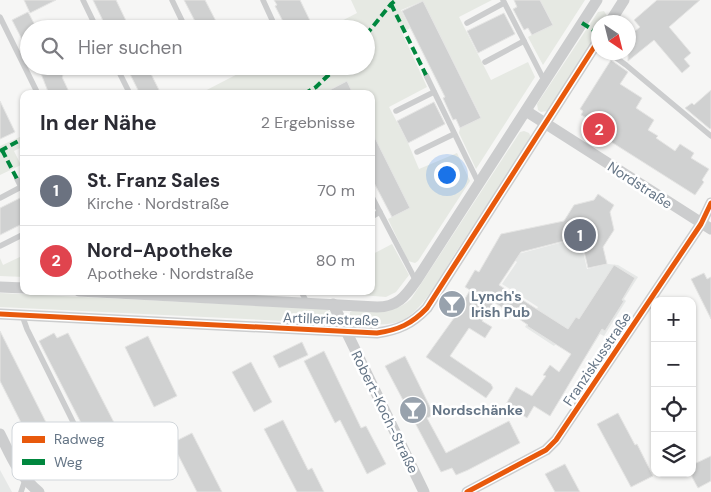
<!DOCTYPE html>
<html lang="de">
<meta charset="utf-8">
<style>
:root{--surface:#fff;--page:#f7f7f7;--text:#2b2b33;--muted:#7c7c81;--line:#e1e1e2;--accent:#b45309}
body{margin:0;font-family:"DM Sans",sans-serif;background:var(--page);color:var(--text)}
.controls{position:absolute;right:15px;bottom:15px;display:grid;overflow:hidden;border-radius:10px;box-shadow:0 1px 4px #0004}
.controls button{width:45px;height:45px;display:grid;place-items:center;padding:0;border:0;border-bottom:1px solid var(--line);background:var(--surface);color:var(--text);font:25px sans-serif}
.compass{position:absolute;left:591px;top:15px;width:45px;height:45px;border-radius:50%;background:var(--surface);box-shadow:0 1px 4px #0004;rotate:145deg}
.you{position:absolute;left:446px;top:174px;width:18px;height:18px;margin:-12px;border:4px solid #fff;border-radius:50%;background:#1a73e8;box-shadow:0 0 0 8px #1a73e833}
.badge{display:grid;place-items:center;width:32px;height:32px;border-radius:50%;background:var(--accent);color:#fff;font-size:16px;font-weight:700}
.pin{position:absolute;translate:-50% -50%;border:2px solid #fff;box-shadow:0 1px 5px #0006}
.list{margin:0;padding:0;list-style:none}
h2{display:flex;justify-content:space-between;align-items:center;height:65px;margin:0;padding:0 20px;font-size:21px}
h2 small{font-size:16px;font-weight:400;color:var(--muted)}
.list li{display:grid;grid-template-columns:32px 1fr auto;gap:15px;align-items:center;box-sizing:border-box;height:70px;padding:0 20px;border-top:1px solid var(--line)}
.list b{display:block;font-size:19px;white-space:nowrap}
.list p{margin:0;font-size:16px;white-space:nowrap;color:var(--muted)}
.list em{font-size:16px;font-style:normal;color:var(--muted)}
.icon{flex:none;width:28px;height:28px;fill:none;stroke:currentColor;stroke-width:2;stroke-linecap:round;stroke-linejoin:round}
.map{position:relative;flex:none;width:711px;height:492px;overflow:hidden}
.search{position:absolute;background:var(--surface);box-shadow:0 1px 4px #0004;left:20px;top:20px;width:355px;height:55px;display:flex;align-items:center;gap:12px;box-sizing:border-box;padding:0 18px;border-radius:28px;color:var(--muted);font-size:19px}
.panel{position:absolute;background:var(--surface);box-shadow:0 1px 4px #0004;left:20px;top:90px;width:355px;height:205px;border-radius:10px}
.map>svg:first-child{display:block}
.built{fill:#e6e8e7}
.green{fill:#e6e9e3}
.building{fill:#d0d1d1;stroke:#e5e5e4}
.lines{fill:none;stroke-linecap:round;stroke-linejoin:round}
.service{stroke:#cccdce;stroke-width:5.5}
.minor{stroke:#cccdce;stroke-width:11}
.quiet{stroke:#00873e;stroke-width:4;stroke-dasharray:8 4;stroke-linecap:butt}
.cycleway-casing{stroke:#fff;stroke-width:8}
.cycleway{stroke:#e8590c;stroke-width:5}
.labels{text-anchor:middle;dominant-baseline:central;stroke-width:5;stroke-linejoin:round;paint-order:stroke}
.street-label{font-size:14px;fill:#657586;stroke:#fff}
.poi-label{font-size:14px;font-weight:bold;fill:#657586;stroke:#fff;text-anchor:start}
.key{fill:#fff;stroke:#d1d6db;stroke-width:1}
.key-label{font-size:14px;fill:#657586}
</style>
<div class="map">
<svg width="711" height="492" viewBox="0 0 711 492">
<rect width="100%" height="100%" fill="#f6f6f5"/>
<!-- built -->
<g class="built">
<path d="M567 241 583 251 587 269 608 264 618 265 638 277 624 299 626 301 604 336 600 334 585 358 558 341 554 346 525 327 538 307 502 284 517 262 514 260 518 254Z"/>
<path d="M0 470 12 492H0Z"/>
</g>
<!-- green -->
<g class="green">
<path d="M351 0H492L459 17 491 80 528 62 535 77 476 169 459 133 460 128 481 117 423 1 401 10 410 28 402 33 427 87 389 107 408 143 419 169 457 153 470 181 418 261 415 263 408 261 388 219 410 208 371 130V94H353L347 81 329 90 330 94H199L253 66H366V29H326L357 13Z"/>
<path d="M540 0H585L543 65 528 37 553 24Z"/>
<path d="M604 11 608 18 605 22H598V33L548 111 541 112 538 110 537 104 598 12Z"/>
<path d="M524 131 529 133 531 137C505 177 480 216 454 255 443 273 426 304 409 316 394 328 371 324 354 324L350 322V312L355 310C376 311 395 314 411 299L520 132Z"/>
<path d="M24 135V146L14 151 21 165 0 175V146Z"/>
<path d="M392 244 409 275 396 292 386 297 310 291H371V255Z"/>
<path d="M24 255V277L0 276V258L3 265Z"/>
<path d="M0 293 327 309 331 313V318L327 323 0 307Z"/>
</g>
<!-- building -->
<g class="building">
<path d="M24 0H56L30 13Z"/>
<path d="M93 0H116L130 29H107Z"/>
<path d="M184 0H205L220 29H199Z"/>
<path d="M274 0H300L314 29H287L275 6 277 5Z"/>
<path d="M514 0H540L553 25 532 35 528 28 524 30 513 9 517 7Z"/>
<path d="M657 0H700L669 27 691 53 684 59 690 66 682 73 654 40 628 61V37L640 27 634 20Z"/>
<path d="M423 1 481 118 460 128 456 119 453 120 443 98 445 97 402 11Z"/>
<path d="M28 12 37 29H29V53L12 20Z"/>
<path d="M504 13 515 34 478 53 467 31Z"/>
<path d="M611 60 628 72 620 84 642 98 636 108 654 120 648 130 658 136 656 138 675 151 680 144 694 153 691 158 709 169 702 180 704 182 695 195 583 124 587 118 581 115 583 111 580 109Z"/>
<path d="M38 66H58L63 76 62 77 70 94H49Z"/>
<path d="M126 66H147L161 94H140Z"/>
<path d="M347 81 353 94H322Z"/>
<path d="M711 90V128L710 129 685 108 692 103 694 105Z"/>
<path d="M0 101 15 132 0 139Z"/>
<path d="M434 102 445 124 408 143 397 121Z"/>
<path d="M371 130 410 208 392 217 371 177Z"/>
<path d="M598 194 614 205 610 212 614 230 603 247 607 264 588 268 584 251 568 240 521 252 499 285 568 329 576 317 579 319 614 265 635 278 622 300 624 301 605 331 602 329 550 416 534 406 527 418 506 404 516 387 532 396 546 376 543 375 550 365 559 372 571 354 527 326 528 325 494 302 482 321 492 327 485 338 469 328 450 356 491 384 493 388 486 398 426 357 454 318 470 290 465 287 475 270 479 272 501 234 564 221 574 205 594 200Z"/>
<path d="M22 197 24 198V223L0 235V208Z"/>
<path d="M704 273 707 279 711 277V319L691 279Z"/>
<path d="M0 331 67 464 47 474 0 381Z"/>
<path d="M54 333 57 338 68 333 123 440 97 454 39 341Z"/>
<path d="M148 336 177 396 154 407 125 347Z"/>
<path d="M302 342 308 355 279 368 273 356Z"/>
<path d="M324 351 361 428 366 426 386 464 367 474 340 420 335 423 304 361Z"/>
<path d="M405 356 434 415 427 418 446 453 509 421 520 443 468 470 456 475 452 468 441 472 385 366Z"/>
<path d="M251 362 272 402 254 412 232 372Z"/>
<path d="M618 413 635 445 637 444 653 476 631 487 597 424Z"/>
<path d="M283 420 308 470 312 468 324 492H297L264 429Z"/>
<path d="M192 433 222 492H197L172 443Z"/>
<path d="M711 456V481L698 488 692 477V465Z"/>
<path d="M565 464 580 492H555L545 474Z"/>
</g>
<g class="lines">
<!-- service -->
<g class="service">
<path d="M83 0 97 29"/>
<path d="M172 0 186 29"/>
<path d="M263 0 274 24"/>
<path d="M503 0 545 82"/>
<path d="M0 17 38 94"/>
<path d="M467 23 504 3"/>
<path d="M608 52 626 65 711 136"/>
<path d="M485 62 524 41"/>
<path d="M116 66 130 94"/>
<path d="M426 75 479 184"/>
<path d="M396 111 434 92"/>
<path d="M417 152 454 134"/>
<path d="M17 179 24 193"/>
<path d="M371 195 416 281"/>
<path d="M0 198 21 187"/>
<path d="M371 217 380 212"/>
<path d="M0 246 24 234"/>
<path d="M301 291 307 303"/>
<path d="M22 315 27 329 83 442"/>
<path d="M21 492 25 480"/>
</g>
<!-- minor -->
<g class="minor">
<path d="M610 22 624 0"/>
<path d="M526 111 711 229"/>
<path d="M0 287 24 288"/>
<path d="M79 291 377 307C397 307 405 297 416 281L597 0"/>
<path d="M333 304 424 492"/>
<path d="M0 314 377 333C398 330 412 324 427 308L598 41"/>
<path d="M0 434C11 457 19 476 39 492"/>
<path d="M467 492 546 450 556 440 701 224 711 203"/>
</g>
<!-- quiet -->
<g class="quiet">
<path d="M391 4 426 75"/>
<path d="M582 23 598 33"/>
<path d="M274 24 277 29"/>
<path d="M366 35 391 4 396 0"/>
<path d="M304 94 316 87 338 66"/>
<path d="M2 150 17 179"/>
<path d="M0 151 24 138"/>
</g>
<!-- cycleway casing -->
<g class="cycleway-casing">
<g id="cycleway">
<path d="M0 314 377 333C398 330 412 324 427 308L598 41"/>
<path d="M467 492 546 450 556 440 701 224 711 203"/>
</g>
</g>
<!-- cycleway -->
<use href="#cycleway" class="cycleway"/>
</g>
<!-- icons -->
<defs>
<g id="bar-disc" transform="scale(1.4375)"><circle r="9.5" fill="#98a2ad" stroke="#fff"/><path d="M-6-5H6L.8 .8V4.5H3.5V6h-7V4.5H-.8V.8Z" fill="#fff"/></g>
</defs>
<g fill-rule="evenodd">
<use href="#bar-disc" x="452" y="304"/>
<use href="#bar-disc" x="413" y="410"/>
</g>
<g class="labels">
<!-- street labels -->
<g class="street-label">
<text transform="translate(640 185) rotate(33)">Nordstraße</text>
<text transform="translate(331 319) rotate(2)">Artilleriestraße</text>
<text transform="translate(597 359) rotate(-56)">Franziskusstraße</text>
<text transform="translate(385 412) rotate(64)">Robert-Koch-Straße</text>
</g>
<!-- poi labels -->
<g class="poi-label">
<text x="471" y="296">Lynch's<tspan x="471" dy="16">Irish Pub</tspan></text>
<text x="432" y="410">Nordschänke</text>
</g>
</g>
<!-- legend -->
<rect x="12" y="422" width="166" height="58" rx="8" class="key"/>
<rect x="22" y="436" width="23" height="7" fill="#e8590c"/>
<rect x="22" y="459" width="23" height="6" fill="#00873e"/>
<g class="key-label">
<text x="54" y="444">Radweg</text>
<text x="54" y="467">Weg</text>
</g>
</svg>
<div class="controls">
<button>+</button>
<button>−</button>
<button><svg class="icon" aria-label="locate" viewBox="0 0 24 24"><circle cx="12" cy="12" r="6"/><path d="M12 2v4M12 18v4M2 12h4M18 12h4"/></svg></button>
<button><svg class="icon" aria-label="layers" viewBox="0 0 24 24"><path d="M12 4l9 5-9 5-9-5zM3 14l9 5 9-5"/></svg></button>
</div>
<svg class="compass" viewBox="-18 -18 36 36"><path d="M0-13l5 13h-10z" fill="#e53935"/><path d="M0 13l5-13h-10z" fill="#7c7c81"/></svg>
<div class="you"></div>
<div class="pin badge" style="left:580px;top:235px;background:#6b7280">1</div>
<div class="pin badge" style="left:599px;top:129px;background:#e0444e">2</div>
<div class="search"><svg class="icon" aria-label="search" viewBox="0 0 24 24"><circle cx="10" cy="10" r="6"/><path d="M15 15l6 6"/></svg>Hier suchen</div>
<section class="panel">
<h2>In der Nähe<small>2 Ergebnisse</small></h2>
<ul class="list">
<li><span class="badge" style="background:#6b7280">1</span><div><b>St. Franz Sales</b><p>Kirche · Nordstraße</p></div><em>70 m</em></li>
<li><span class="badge" style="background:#e0444e">2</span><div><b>Nord-Apotheke</b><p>Apotheke · Nordstraße</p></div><em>80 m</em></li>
</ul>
</section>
</div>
